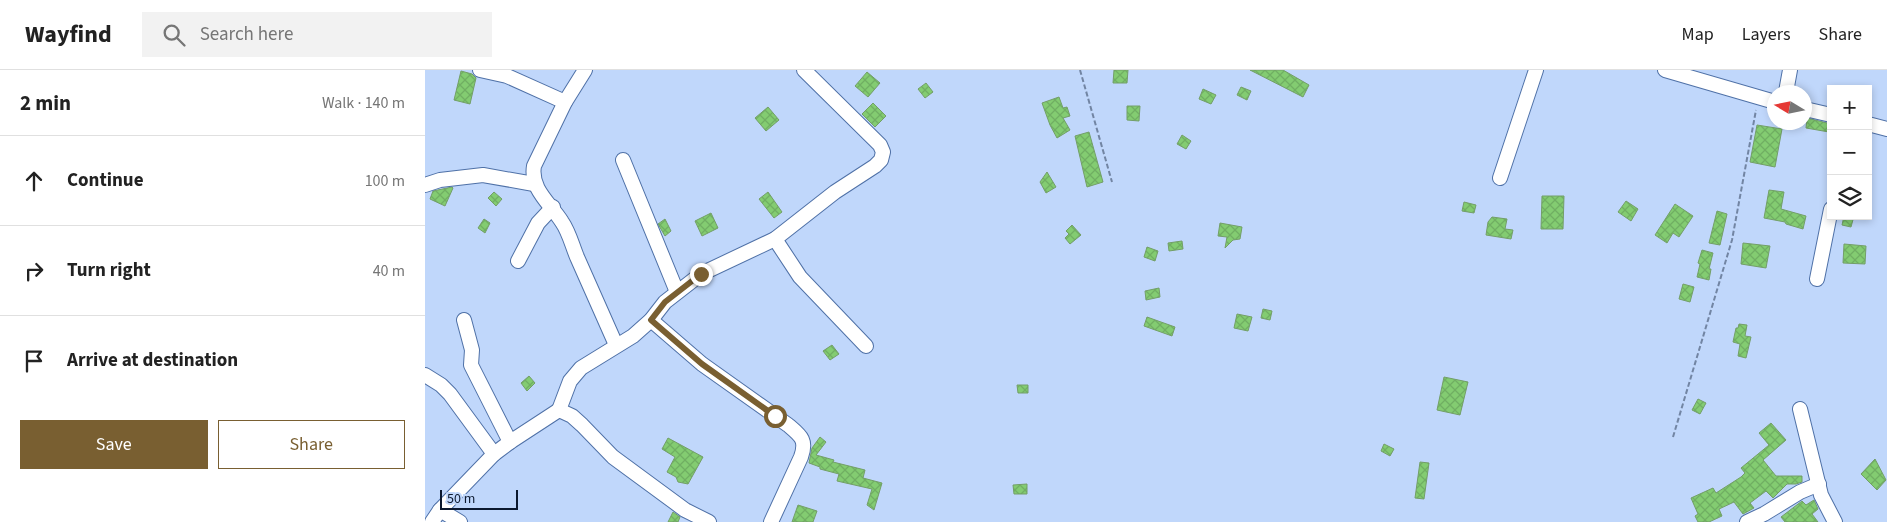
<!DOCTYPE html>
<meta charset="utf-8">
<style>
:root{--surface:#fff;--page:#f2f2f2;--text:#222;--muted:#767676;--line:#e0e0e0;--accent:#795f31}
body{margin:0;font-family:"Source Sans 3",sans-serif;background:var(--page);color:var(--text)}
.controls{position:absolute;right:15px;top:15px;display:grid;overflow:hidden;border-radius:0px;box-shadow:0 2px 8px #0003}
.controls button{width:45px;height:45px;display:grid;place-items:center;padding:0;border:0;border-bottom:1px solid var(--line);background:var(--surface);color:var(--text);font:25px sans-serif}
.compass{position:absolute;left:1342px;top:15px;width:45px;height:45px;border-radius:50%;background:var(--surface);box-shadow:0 2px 8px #0003;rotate:280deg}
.scale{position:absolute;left:15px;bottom:12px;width:78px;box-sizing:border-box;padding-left:5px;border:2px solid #0c192f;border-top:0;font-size:14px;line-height:18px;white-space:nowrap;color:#0c192f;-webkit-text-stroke:4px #c0d7fb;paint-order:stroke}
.stop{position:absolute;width:15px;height:15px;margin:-11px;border:4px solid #795f31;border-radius:50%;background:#fff}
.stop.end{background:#795f31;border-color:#fff;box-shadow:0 1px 5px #0008}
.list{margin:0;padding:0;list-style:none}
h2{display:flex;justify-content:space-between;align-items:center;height:65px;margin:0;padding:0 20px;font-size:21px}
h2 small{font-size:16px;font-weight:400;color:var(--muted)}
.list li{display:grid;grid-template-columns:32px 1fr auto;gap:15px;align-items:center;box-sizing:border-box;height:90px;padding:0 20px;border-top:1px solid var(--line)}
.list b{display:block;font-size:19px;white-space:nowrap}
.list em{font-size:16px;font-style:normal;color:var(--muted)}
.actions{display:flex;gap:10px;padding:15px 20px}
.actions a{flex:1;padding:11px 0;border:1px solid var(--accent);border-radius:0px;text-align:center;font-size:18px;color:var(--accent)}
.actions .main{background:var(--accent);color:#fff}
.icon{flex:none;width:28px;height:28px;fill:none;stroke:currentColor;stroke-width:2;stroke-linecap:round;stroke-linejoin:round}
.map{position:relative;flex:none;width:1462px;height:452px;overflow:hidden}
header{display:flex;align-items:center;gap:30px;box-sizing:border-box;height:70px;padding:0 25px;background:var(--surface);border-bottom:1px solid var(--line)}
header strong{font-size:24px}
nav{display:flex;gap:28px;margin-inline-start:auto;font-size:18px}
.search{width:350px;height:45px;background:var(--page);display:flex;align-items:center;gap:12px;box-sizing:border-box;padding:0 18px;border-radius:0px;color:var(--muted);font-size:19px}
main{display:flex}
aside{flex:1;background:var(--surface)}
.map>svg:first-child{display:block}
.building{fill:url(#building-cross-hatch);stroke:#739f68}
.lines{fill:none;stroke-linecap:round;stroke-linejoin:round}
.minor-casing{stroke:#4f71a7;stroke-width:16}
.path{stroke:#7285a3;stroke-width:2;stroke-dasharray:5 2.5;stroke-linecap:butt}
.minor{stroke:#fff;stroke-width:14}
.route{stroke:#795f31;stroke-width:6}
</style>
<header>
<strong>Wayfind</strong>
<div class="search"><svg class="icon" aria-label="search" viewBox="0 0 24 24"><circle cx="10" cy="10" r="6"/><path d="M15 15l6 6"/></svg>Search here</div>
<nav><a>Map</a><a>Layers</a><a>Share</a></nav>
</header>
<main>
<aside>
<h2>2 min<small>Walk · 140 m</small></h2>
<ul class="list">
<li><svg class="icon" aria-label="ahead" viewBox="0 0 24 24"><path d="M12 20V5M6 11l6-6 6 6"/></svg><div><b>Continue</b></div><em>100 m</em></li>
<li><svg class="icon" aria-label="right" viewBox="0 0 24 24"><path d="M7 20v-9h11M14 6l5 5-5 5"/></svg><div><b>Turn right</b></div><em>40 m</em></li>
<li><svg class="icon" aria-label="arrive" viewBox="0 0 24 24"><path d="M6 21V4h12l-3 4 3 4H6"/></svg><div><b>Arrive at destination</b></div></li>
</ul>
<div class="actions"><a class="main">Save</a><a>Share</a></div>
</aside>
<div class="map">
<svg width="1462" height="452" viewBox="0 0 1462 452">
<defs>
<pattern id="building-cross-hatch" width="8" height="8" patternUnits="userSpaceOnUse" patternTransform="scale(1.25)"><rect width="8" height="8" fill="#83cc71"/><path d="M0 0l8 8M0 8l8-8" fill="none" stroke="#70af62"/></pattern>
</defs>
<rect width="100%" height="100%" fill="#c0d7fb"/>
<!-- building -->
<g class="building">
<path d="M689 0H703L702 13H688Z"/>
<path d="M825 0H858L884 15 878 27Z"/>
<path d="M36 1 47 4 51 8 45 34 29 30Z"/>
<path d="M442 2 455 13 443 27 430 16Z"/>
<path d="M501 13 508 22 500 28 493 19Z"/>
<path d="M816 17 826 21 822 30 812 25Z"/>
<path d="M778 19 791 25 786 34 774 29Z"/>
<path d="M634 27 638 38 642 37 645 46 638 48 645 60 632 68 625 55 617 33Z"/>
<path d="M448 33 461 46 450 57 437 44Z"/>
<path d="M702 36H715L714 51 702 50Z"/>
<path d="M343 37 354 50 341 61 330 48Z"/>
<path d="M1382 48 1406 54 1404 62 1381 58Z"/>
<path d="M1332 55 1357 59 1350 97 1325 92Z"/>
<path d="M664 62 678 112 662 117 650 66Z"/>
<path d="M757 65 766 71 761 79 752 74Z"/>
<path d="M622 102 631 117 621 123 615 112Z"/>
<path d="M27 117 28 118 20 136 5 129 8 121Z"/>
<path d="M1344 120 1359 122 1356 139 1381 146 1378 159 1361 154 1360 152 1339 148Z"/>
<path d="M69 122 77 129 71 136 63 128Z"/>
<path d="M343 122 357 142 349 148 334 129Z"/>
<path d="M1117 126H1139L1138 159H1116Z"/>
<path d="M1201 131 1213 139 1206 151 1193 142Z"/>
<path d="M1039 132 1051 135 1049 143 1037 141Z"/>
<path d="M1250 134 1268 146 1254 167 1248 163 1242 173 1230 165Z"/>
<path d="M1292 141 1302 144 1295 175 1284 173Z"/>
<path d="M286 143 293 158 277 166 270 151Z"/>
<path d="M1419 146H1429L1426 157 1417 155Z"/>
<path d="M1067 147 1082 149 1080 159 1088 160 1086 169 1061 165 1063 152Z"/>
<path d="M59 149 65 153 60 163 53 158Z"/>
<path d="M240 149 246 161 240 166 233 154Z"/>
<path d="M795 153 817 157 815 169 808 170 800 178 802 167 793 166Z"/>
<path d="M647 155 656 165 645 174 640 168 644 164 641 161Z"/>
<path d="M757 171 758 179 744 181 743 173Z"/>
<path d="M1318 173 1345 176 1341 198 1316 194Z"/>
<path d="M1419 174 1441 176 1440 194 1418 193Z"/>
<path d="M722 177 733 181 730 191 719 187Z"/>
<path d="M1277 180 1288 183 1284 199H1286L1284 210 1272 207 1275 194 1273 193Z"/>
<path d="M1258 214 1269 217 1265 232 1254 229Z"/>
<path d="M734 218 735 227 721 230 720 221Z"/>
<path d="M838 239 847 241 845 250 836 248Z"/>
<path d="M812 244 827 247 823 261 809 258Z"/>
<path d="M722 247 750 257 747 266 719 256Z"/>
<path d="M1314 254 1322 255 1320 266 1326 267 1321 288 1313 286 1315 274 1308 272 1311 258H1313Z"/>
<path d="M407 275 414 284 405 290 398 281Z"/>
<path d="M104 306 110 313 102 321 96 313Z"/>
<path d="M1019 307 1043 312 1035 345 1012 340Z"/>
<path d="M592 315H603V323H593Z"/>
<path d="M1273 329 1281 333 1275 344 1267 340Z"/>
<path d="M1346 353 1361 370 1338 390 1351 406H1377V412L1371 414H1362L1348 428 1341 421 1325 433 1329 438 1318 444 1309 432 1294 439 1297 446 1284 452H1273L1270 446 1273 444 1266 428 1288 418 1291 423 1316 407 1320 403 1316 398 1344 375 1334 363Z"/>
<path d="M395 367 401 372 391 385 409 390 408 392 440 400 438 408 457 413 449 440 442 435 447 419 412 411 414 404 395 399V397L384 393 387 378Z"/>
<path d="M243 368 278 387 263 414 253 412 251 407 242 402 250 387 237 379Z"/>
<path d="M959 374 969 379 965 386 956 381Z"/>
<path d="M1450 389 1461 410 1452 420 1436 404Z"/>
<path d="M995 392 1004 393 999 429 990 428Z"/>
<path d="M602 414V424H589L588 415Z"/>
<path d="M1389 430 1393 439 1387 444 1393 452H1360L1356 447 1377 431 1381 435Z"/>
<path d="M373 435 392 441 388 452H367Z"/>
<path d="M248 442 255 447 253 452H243Z"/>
</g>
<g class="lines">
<!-- minor casing -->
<g class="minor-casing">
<g id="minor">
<path d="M55 0 82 6 140 32"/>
<path d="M160 0 140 32 109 96C105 119 125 133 137 152 144 162 147 175 152 187 165 216 178 245 191 275"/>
<path d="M1240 0 1350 32"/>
<path d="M1361 22 1365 0"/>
<path d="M1380 39 1406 45"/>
<path d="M1443 54 1462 59"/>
<path d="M198 90 252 222"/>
<path d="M1075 108 1111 0"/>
<path d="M0 115 15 110 58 105 109 114"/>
<path d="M350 169 375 207 441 276"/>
<path d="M93 191 113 153 128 137"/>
<path d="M1392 209 1406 139"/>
<path d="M39 250 47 280 46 295 85 372"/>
<path d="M226 250 277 294 363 355C376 366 382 370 376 387L346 452"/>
<path d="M0 305 16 315 25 324 69 384"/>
<path d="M1375 339 1396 425 1410 452"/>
<path d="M134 340 145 311 156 298 208 266 226 250 240 232 276 204 350 169 410 122 450 96 456 90 458 82 455 75 379 0"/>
<path d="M15 440 35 452"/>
<path d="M7 452 15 440 69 384 85 372 134 340 147 346 157 355 188 387 260 440 284 452"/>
<path d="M1322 452 1339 444 1375 422 1394 414"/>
</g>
</g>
<!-- path -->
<g class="path">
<path d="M655 0 687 112"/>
<path d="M1248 367 1307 170 1331 40"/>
</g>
<!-- minor -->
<use href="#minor" class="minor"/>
</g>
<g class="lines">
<!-- route -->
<path class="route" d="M276 204 240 232 226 250 277 294 350 346"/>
</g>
</svg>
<div class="controls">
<button>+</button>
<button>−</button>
<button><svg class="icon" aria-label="layers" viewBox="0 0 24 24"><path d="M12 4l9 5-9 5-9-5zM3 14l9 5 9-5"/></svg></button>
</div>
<svg class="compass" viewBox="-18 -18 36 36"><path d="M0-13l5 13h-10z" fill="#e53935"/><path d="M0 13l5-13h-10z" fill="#767676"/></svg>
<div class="scale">50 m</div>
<div class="stop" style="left:350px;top:346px"></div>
<div class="stop end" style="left:276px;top:204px"></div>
</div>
</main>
